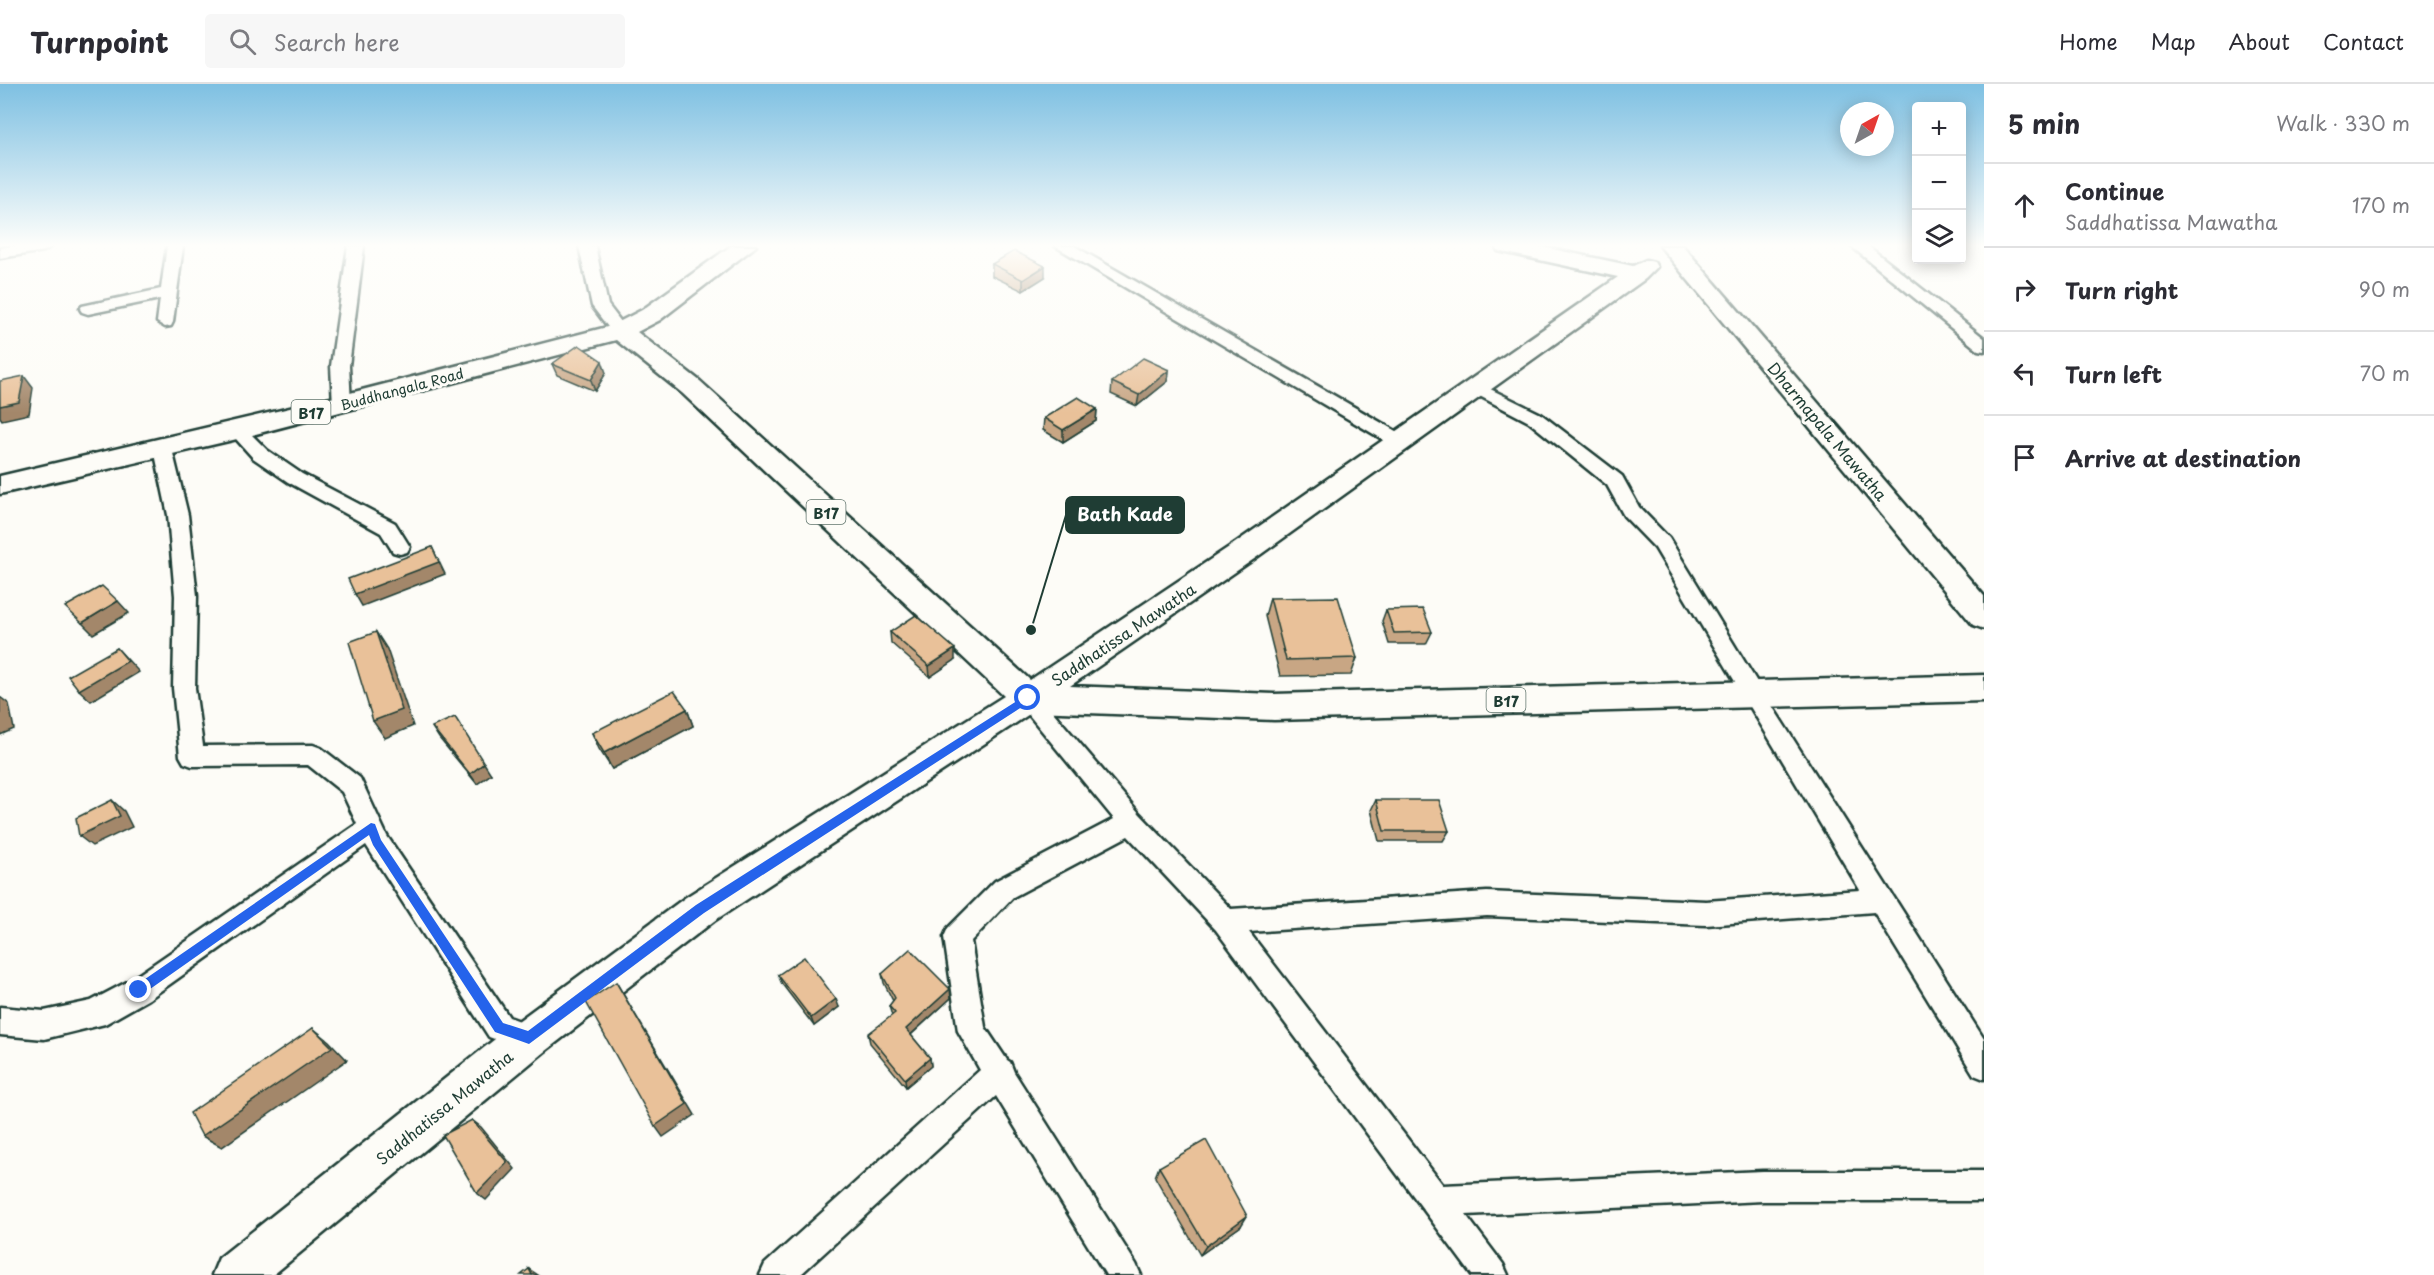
<!DOCTYPE html>
<meta charset="utf-8">
<style>
:root{--surface:#fff;--page:#f7f7f7;--text:#2b2b33;--muted:#7c7c81;--line:#e1e1e2}
body{margin:0;font-family:"Playpen Sans",sans-serif;background:var(--page);color:var(--text)}
.controls{position:absolute;right:18px;top:18px;display:grid;overflow:hidden;border-radius:6px;box-shadow:0 3px 15px #0003}
.controls button{width:54px;height:54px;display:grid;place-items:center;padding:0;border:0;border-bottom:2px solid var(--line);background:var(--surface);color:var(--text);font:30px sans-serif}
.compass{position:absolute;left:1840px;top:18px;width:54px;height:54px;border-radius:50%;background:var(--surface);box-shadow:0 3px 15px #0003;rotate:40deg}
.stop{position:absolute;width:18px;height:18px;margin:-14px;border:4px solid #2563eb;border-radius:50%;background:#fff}
.stop.end{background:#2563eb;border-color:#fff;box-shadow:0 2px 6px #0008}
.list{margin:0;padding:0;list-style:none}
h2{display:flex;justify-content:space-between;align-items:center;height:78px;margin:0;padding:0 24px;font-size:26px}
h2 small{font-size:20px;font-weight:400;color:var(--muted)}
.list li{display:grid;grid-template-columns:39px 1fr auto;gap:18px;align-items:center;box-sizing:border-box;height:84px;padding:0 24px;border-top:2px solid var(--line)}
.list b{display:block;font-size:22px;white-space:nowrap}
.list p{margin:0;font-size:20px;white-space:nowrap;color:var(--muted)}
.list em{font-size:20px;font-style:normal;color:var(--muted)}
.icon{flex:none;width:33px;height:33px;fill:none;stroke:currentColor;stroke-width:2;stroke-linecap:round;stroke-linejoin:round}
.map{position:relative;flex:none;width:1984px;height:1191px;overflow:hidden}
header{display:flex;align-items:center;gap:36px;box-sizing:border-box;height:84px;padding:0 30px;background:var(--surface);border-bottom:2px solid var(--line)}
header strong{font-size:28px}
nav{display:flex;gap:33px;margin-inline-start:auto;font-size:21px}
.search{width:420px;height:54px;background:var(--page);display:flex;align-items:center;gap:15px;box-sizing:border-box;padding:0 21px;border-radius:6px;color:var(--muted);font-size:22px}
main{display:flex}
aside{flex:1;background:var(--surface)}
.map>svg:first-child{display:block}
.lines{fill:none;stroke-linecap:round;stroke-linejoin:round}
.street-casing{stroke:#1f3d34;stroke-width:5}
.primary-casing{stroke:#1f3d34;stroke-width:5}
.street{fill:#fdfcf7;fill-rule:evenodd}
.primary{fill:#fdfcf7;fill-rule:evenodd}
.wall{fill:#c8a684;stroke:#1f3d34;stroke-width:1.5}
.shaded-wall{fill:#a3876b;stroke:#1f3d34;stroke-width:1.5}
.building{fill:#e9c199;stroke:#1f3d34;stroke-width:1.5}
.route{fill:#2563eb}
.labels{text-anchor:middle;dominant-baseline:central;stroke-width:6;stroke-linejoin:round;paint-order:stroke}
.far-street-label{font-size:14px;fill:#1f3d34;stroke:#fdfcf7}
.shield{fill:#fdfcf7;stroke:#62766e;stroke-width:1.5}
.shield-label{font-size:15px;font-weight:bold;fill:#1f3d34}
.street-label{font-size:16px;fill:#1f3d34;stroke:#fdfcf7}
.leader{fill:none;stroke:#1f3d34;stroke-width:2}
.callout-dot{fill:#1f3d34;stroke:#fdfcf7;stroke-width:2}
.callout{fill:#1f3d34;stroke:#1f3d34;stroke-width:2}
.callout-label{font-size:18px;text-anchor:middle;font-weight:bold;fill:#fff}
</style>
<header>
<strong>Turnpoint</strong>
<div class="search"><svg class="icon" aria-label="search" viewBox="0 0 24 24"><circle cx="10" cy="10" r="6"/><path d="M15 15l6 6"/></svg>Search here</div>
<nav><a>Home</a><a>Map</a><a>About</a><a>Contact</a></nav>
</header>
<main>
<div class="map">
<svg width="1984" height="1191" viewBox="0 0 1984 1191">
<rect width="100%" height="100%" fill="#fdfcf7"/>
<filter id="ink" filterUnits="userSpaceOnUse"><feTurbulence type="fractalNoise" baseFrequency=".0167" numOctaves="2"/><feDisplacementMap in="SourceGraphic" scale="12" xChannelSelector="R" yChannelSelector="G"/><feConvolveMatrix kernelMatrix="1 2 1 2 8 2 1 2 1" color-interpolation-filters="sRGB"/></filter>
<g filter="url(#ink)">
<g class="lines">
<!-- street casing -->
<g class="street-casing">
<g id="street">
<path d="M15 162H52L44 167 0 174V164Z"/>
<path d="M167 162H183L173 238 171 242 165 243 157 238 160 215 88 230 82 228 80 225 82 222 161 205Z"/>
<path d="M348 162H364L349 282 351 321 348 325H336L333 321 331 282Z"/>
<path d="M579 162H595L608 221 628 247 626 251H614L592 222Z"/>
<path d="M1055 162H1074L1408 354 1410 358 1408 362H1394Z"/>
<path d="M1851 162H1868L1984 254V267L1978 266Z"/>
<path d="M1476 298 1541 330 1622 392 1639 423 1669 454 1760 603 1984 955V995L1974 991 1874 828 1706 841 1487 832 1249 848 1443 1101 1763 1087H1984V1117H1763L1466 1131 1503 1180 1508 1191H1472L1216 846 1128 752 1013 813 971 857 985 943 1007 976 1010 978 1014 988 1136 1180 1141 1191H1106L996 1012 800 1191H760L765 1180 980 986 958 947 944 853 948 844 995 797 1114 735 1020 620 1017 614 1020 608 1028 605 1036 608 1140 730 1231 825 1487 808 1706 817 1860 806 1655 464 1624 432 1607 401 1529 338 1470 307 1467 303 1470 299Z"/>
<path d="M237 340 243 342 267 366 302 390 395 439 410 463 407 468 400 470 393 468 381 449 288 398 253 374 228 346 231 342Z"/>
<path d="M163 359 170 361 172 365 188 431 197 512 195 604 203 662 313 661 321 664 360 694 387 752 509 933 539 944 543 954 539 964 529 968 489 953 366 761 149 915 105 940 44 955 0 951V923L44 927 91 917 129 897 357 740 342 708 308 681 192 682 184 679 180 672 173 604 175 512 168 431 154 365 156 361Z"/>
</g>
</g>
<!-- primary casing -->
<g class="primary-casing">
<g id="primary">
<path d="M731 162H756L660 236 637 248 700 297 1030 596 1235 459 1618 193 1498 167 1495 162H1538L1633 182 1646 176 1654 178 1657 183 1645 195 1257 473 1070 602 1274 610 1984 591V617L1274 636 1034 627 714 837 544 968 273 1191H212L219 1174 514 940 686 813 1004 612 682 309 616 256 233 356 0 410V392L311 319 611 242 642 226Z"/>
<path d="M1660 162H1683L1984 512V545L1973 541Z"/>
</g>
</g>
<!-- street -->
<use href="#street" class="street"/>
<!-- primary -->
<use href="#primary" class="primary"/>
</g>
<!-- wall -->
<g class="wall">
<path d="M992 180 1045 193 1023 207 992 192Z"/>
<path d="M552 280 606 289 595 307 557 291Z"/>
<path d="M1169 286 1168 297 1137 322 1111 310 1112 298Z"/>
<path d="M1097 325 1096 337 1063 358 1043 346 1044 334Z"/>
<path d="M1270 514 1357 574 1351 591 1280 592 1265 532Z"/>
<path d="M1386 526 1432 548 1426 560H1389L1382 537Z"/>
<path d="M890 548 955 576 930 593 891 559Z"/>
<path d="M687 625 693 642 612 685 599 665 592 649Z"/>
<path d="M432 643 491 690 477 700 439 654Z"/>
<path d="M1376 716 1449 747 1443 757H1379L1371 726Z"/>
<path d="M882 890 951 914 911 951 930 974 931 982 906 1003 870 959 868 950 892 932 889 922 893 917 884 899Z"/>
<path d="M778 891 839 923 814 942 782 900Z"/>
<path d="M1159 1083 1241 1142 1200 1171 1155 1093Z"/>
</g>
<!-- shaded-wall -->
<g class="shaded-wall">
<path d="M1045 182V193L1023 207V196Z"/>
<path d="M602 277 606 289 595 307 591 296Z"/>
<path d="M1169 286 1168 297 1137 322 1139 311Z"/>
<path d="M24 292 33 304 29 330 2 336 0 333V322Z"/>
<path d="M1097 325 1096 337 1063 358V346Z"/>
<path d="M432 463 445 490 362 522 355 510Z"/>
<path d="M118 517 129 529 93 550 82 539Z"/>
<path d="M376 548 387 565 413 642 385 654 373 637Z"/>
<path d="M117 564 139 588 91 617 79 606Z"/>
<path d="M955 565V576L930 593 929 582Z"/>
<path d="M0 613 9 620 14 645 0 651Z"/>
<path d="M687 625 693 642 612 685 604 669Z"/>
<path d="M484 679 491 690 477 700 470 690Z"/>
<path d="M112 716 124 727 132 743 92 762 79 752Z"/>
<path d="M616 898 695 1031 663 1053 655 1042Z"/>
<path d="M950 905 951 914 907 954 906 945Z"/>
<path d="M836 915 839 923 814 942 811 934Z"/>
<path d="M313 944 329 957 347 976 222 1063 202 1052Z"/>
<path d="M930 974 931 982 906 1003 905 995Z"/>
<path d="M472 1036 481 1043 515 1085 486 1116 477 1109Z"/>
<path d="M1247 1132 1241 1142 1200 1171 1206 1162Z"/>
<path d="M529 1185 538 1191H532Z"/>
</g>
<!-- building -->
<g class="building">
<path d="M1014 167 1045 182 1023 196 992 180Z"/>
<path d="M579 261 602 277 591 296 552 280Z"/>
<path d="M1143 274 1169 286 1139 311 1112 298Z"/>
<path d="M24 292 19 318 0 322V297Z"/>
<path d="M1078 313 1097 325 1063 346 1044 334Z"/>
<path d="M432 463 439 478 355 510 348 495Z"/>
<path d="M102 502 118 517 82 539 65 523Z"/>
<path d="M1338 513 1357 574 1286 576 1270 514Z"/>
<path d="M1423 525 1432 548 1394 549 1386 526Z"/>
<path d="M916 531 955 565 929 582 890 548Z"/>
<path d="M376 548 402 626 373 637 349 558Z"/>
<path d="M117 564 128 577 79 606 68 592Z"/>
<path d="M674 607 687 625 604 669 592 649Z"/>
<path d="M455 633 484 679 470 690 432 643Z"/>
<path d="M112 716 120 732 79 752 76 734Z"/>
<path d="M1376 716H1439L1449 747H1384Z"/>
<path d="M910 865 950 905 906 945 930 974 905 995 868 950 895 929 889 922 895 914 882 890Z"/>
<path d="M804 873 836 915 811 934 778 891Z"/>
<path d="M616 898 687 1020 655 1042 586 918Z"/>
<path d="M313 944 332 963 202 1052 190 1029Z"/>
<path d="M472 1036 507 1078 477 1109 443 1051Z"/>
<path d="M1206 1056 1247 1132 1206 1162 1159 1083Z"/>
<path d="M529 1185 532 1191H521Z"/>
</g>
</g>
<!-- sky -->
<linearGradient id="sky" x2="0" y2="1"><stop stop-color="#7ec0e2"/><stop offset="0.49" stop-color="#fefefb"/><stop offset="1" stop-color="#fefefb" stop-opacity="0"/></linearGradient>
<rect width="1984" height="329" fill="url(#sky)"/>
<!-- route -->
<path class="route" d="M1028 610 1033 614 1031 617 704 829 529 960 495 948 373 761 369 751 143 910 139 912 133 906 135 902 371 739 375 740 381 756 503 939 528 947 696 821Z"/>
<g class="labels">
<!-- far-street labels -->
<g class="far-street-label">
<text transform="translate(402 305) rotate(-15)">Buddhangala Road</text>
</g>
<!-- shield labels -->
<g class="shield">
<rect x="291.5" y="316" width="39" height="24" rx="4.5"/>
<rect x="806.5" y="416" width="39" height="24" rx="4.5"/>
<rect x="1486.5" y="604" width="39" height="24" rx="4.5"/>
</g>
<g class="shield-label">
<text x="311" y="328">B17</text>
<text x="826" y="428">B17</text>
<text x="1506" y="616">B17</text>
</g>
<!-- street labels -->
<g class="street-label">
<text transform="translate(1828 347) rotate(50)">Dharmapala Mawatha</text>
<text transform="translate(1123 550) rotate(-34)">Saddhatissa Mawatha</text>
<text transform="translate(444 1023) rotate(-39)">Saddhatissa Mawatha</text>
</g>
</g>
<!-- callouts -->
<path class="leader" d="M1031 546L1066 431"/>
<circle class="callout-dot" cx="1031" cy="546" r="6"/>
<rect class="callout" x="1066" y="413" width="118" height="36" rx="6"/>
<g class="callout-label">
<text x="1125" y="437">Bath Kade</text>
</g>
</svg>
<div class="controls">
<button>+</button>
<button>−</button>
<button><svg class="icon" aria-label="layers" viewBox="0 0 24 24"><path d="M12 4l9 5-9 5-9-5zM3 14l9 5 9-5"/></svg></button>
</div>
<svg class="compass" viewBox="-18 -18 36 36"><path d="M0-13l5 13h-10z" fill="#e53935"/><path d="M0 13l5-13h-10z" fill="#7c7c81"/></svg>
<div class="stop" style="left:1028px;top:614px"></div>
<div class="stop end" style="left:139px;top:906px"></div>
</div>
<aside>
<h2>5 min<small>Walk · 330 m</small></h2>
<ul class="list">
<li><svg class="icon" aria-label="ahead" viewBox="0 0 24 24"><path d="M12 20V5M6 11l6-6 6 6"/></svg><div><b>Continue</b><p>Saddhatissa Mawatha</p></div><em>170 m</em></li>
<li><svg class="icon" aria-label="right" viewBox="0 0 24 24"><path d="M7 20v-9h11M14 6l5 5-5 5"/></svg><div><b>Turn right</b></div><em>90 m</em></li>
<li><svg class="icon" aria-label="left" viewBox="0 0 24 24"><path d="M17 20v-9H6M10 6l-5 5 5 5"/></svg><div><b>Turn left</b></div><em>70 m</em></li>
<li><svg class="icon" aria-label="arrive" viewBox="0 0 24 24"><path d="M6 21V4h12l-3 4 3 4H6"/></svg><div><b>Arrive at destination</b></div></li>
</ul>
</aside>
</main>
